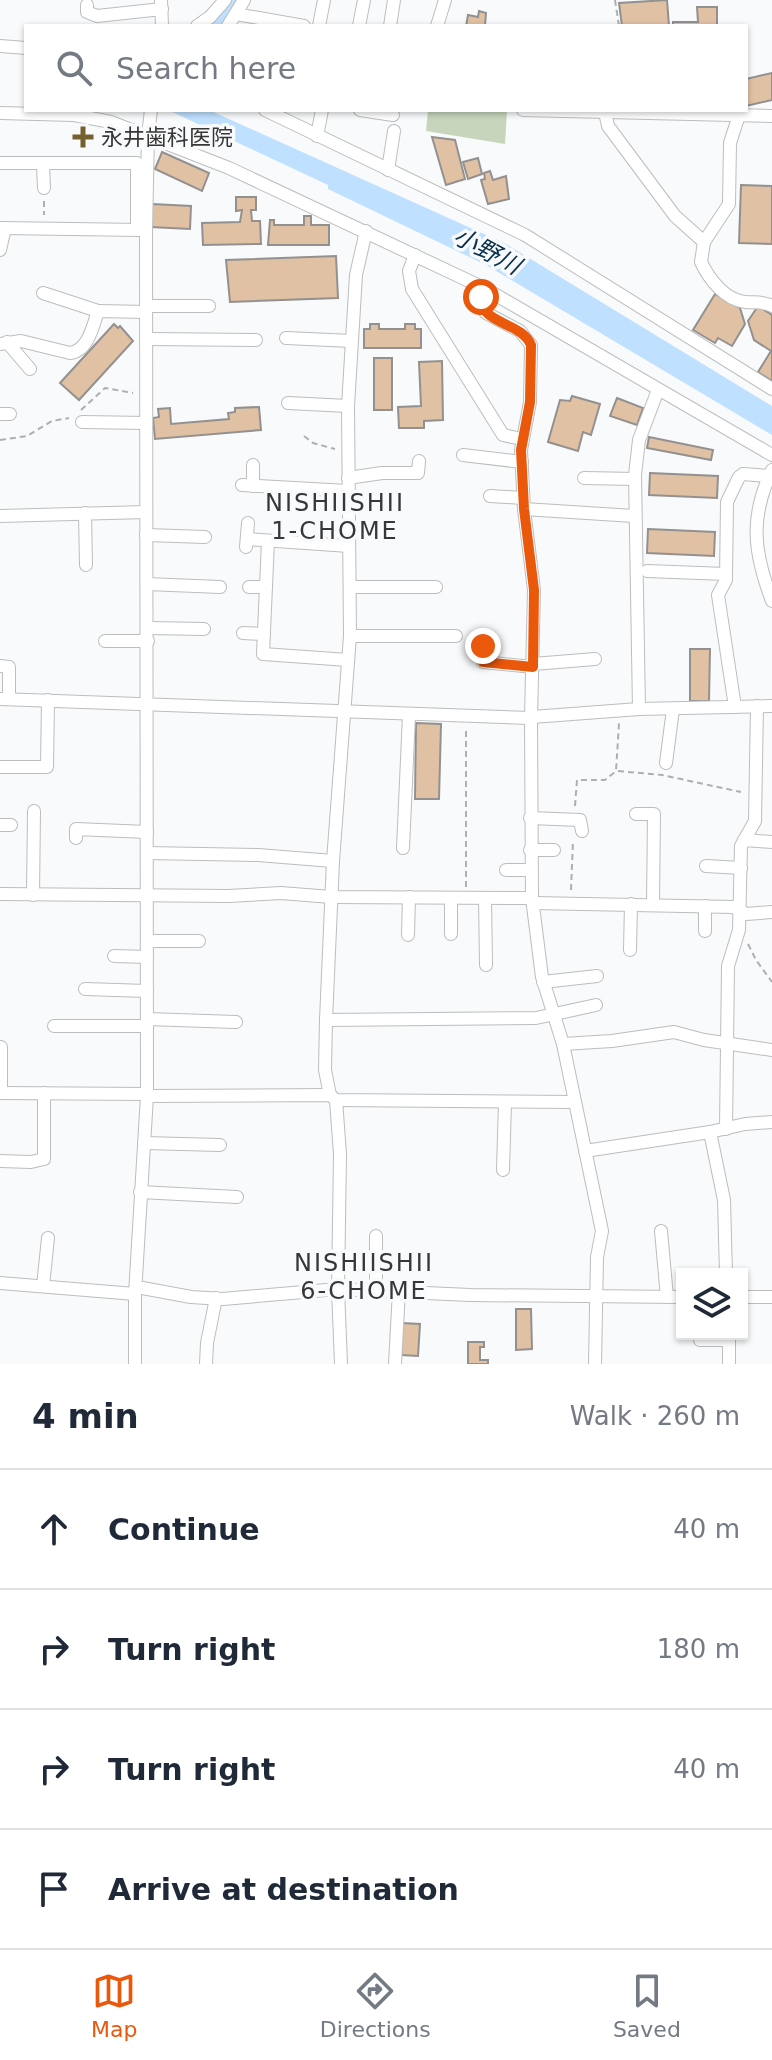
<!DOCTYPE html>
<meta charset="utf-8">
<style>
:root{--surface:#fff;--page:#f6f6f7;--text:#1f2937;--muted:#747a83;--line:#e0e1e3;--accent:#ea580c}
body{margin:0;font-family:"DejaVu Sans","Noto Sans JP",sans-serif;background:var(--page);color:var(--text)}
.controls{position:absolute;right:24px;bottom:24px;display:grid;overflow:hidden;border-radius:0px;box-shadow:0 2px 6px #0004}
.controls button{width:72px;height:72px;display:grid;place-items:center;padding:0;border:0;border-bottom:2px solid var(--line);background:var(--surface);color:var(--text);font:40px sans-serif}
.stop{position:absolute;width:24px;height:24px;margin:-18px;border:6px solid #ea580c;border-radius:50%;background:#fff}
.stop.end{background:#ea580c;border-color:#fff;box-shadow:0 2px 8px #0008}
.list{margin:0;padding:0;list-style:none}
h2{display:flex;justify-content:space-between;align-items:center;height:104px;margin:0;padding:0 32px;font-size:34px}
h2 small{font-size:26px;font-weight:400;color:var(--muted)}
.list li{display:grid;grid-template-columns:52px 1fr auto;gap:24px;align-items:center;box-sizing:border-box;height:120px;padding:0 32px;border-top:2px solid var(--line)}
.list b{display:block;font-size:30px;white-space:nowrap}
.list em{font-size:26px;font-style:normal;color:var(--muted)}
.icon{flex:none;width:44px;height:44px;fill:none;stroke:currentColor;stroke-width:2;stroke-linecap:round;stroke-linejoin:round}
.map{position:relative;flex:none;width:772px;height:1364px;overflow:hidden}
.search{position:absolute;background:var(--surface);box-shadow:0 2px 6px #0004;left:24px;right:24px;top:24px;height:88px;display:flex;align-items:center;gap:20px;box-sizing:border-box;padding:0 28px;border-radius:0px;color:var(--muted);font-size:30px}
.sheet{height:584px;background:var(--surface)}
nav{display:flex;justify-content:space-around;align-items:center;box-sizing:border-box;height:112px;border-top:2px solid var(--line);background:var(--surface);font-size:22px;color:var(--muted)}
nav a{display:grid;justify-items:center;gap:4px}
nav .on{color:var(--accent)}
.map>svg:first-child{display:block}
.green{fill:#c7d5bc}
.water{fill:#bfe0fe}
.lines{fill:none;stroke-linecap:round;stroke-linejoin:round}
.river{stroke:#bfe0fe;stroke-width:22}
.building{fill:#e1c1a4;stroke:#929190;stroke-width:2}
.minor-casing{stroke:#bcbdbe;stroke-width:14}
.path{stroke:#aeafb0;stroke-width:2;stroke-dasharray:6 4;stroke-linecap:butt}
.minor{stroke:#fff;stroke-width:12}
.route{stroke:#ea580c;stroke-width:10}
.poi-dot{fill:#75602f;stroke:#f9fafb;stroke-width:3}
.labels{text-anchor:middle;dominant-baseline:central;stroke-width:7;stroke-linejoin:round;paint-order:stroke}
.poi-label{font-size:22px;fill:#373738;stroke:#f9fafb;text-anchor:start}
.water-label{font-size:24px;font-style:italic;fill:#09304d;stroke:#f9fafb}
.neighbourhood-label{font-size:24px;letter-spacing:2px;fill:#363738;stroke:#f9fafb}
</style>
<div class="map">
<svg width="772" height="1364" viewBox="0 0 772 1364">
<rect width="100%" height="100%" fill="#f9fafb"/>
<!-- green -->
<path class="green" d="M428 110H504L507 111 505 144 426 131Z"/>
<!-- water -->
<path class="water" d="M168 110H209L506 244 772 406V435L486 265 328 189V185Z"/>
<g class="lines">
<!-- river -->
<path class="river" d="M215 26 234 0"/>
</g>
<!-- building -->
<g class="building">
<path d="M667 0 669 26H622L619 3Z"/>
<path d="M697 7H717V26H673V22H698Z"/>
<path d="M479 11 486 13 485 26H466L468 15 478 17Z"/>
<path d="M772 73V100L746 106V79Z"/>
<path d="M432 137 455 140 465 179 446 185Z"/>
<path d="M162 152 209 173 202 191 155 169Z"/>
<path d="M478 158 482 174 468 179 463 162Z"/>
<path d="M490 171 493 180 506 176 509 199 488 204 481 180 485 179 484 173Z"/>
<path d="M741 185 772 186V244L739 243Z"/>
<path d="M236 197H256V210H251L252 221H260L261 244 203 245 202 223 240 222 242 210 236 211Z"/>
<path d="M152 204 191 206 190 229 151 227Z"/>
<path d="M304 216H311V225H329V245H268L270 220H274V225H304Z"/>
<path d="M336 256 338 298 230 302 226 260Z"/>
<path d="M715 294 740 308 745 324 732 346 718 338 715 343 693 330Z"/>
<path d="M758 306 772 315V381L758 372 771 351 754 340 748 321Z"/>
<path d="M114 324 118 328 120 326 133 341 79 400 60 383Z"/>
<path d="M370 324H379V329H405V324H415V329H421V348H364V329H370Z"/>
<rect x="374" y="358" width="18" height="52"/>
<path d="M442 361 443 420 424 421V428H399L398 407 421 406 419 362Z"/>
<path d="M572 396 600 404 591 435 583 432 578 451 548 442 560 400 570 401Z"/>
<path d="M617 398 643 408 637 425 610 416Z"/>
<path d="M259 407 261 430 155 439 153 418 159 417 158 409 170 408 171 424 229 419 228 413 235 412V408Z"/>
<path d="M649 437 713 450 711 460 647 448Z"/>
<path d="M650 473 718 476 717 498 649 495Z"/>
<path d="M648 529 715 532 714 556 647 553Z"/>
<path d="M690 649H710L709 701H690Z"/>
<path d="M416 723 441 724 439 799H415Z"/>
<path d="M516 1309H531L532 1349 516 1350Z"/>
<path d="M402 1323 420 1324 418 1356 401 1355Z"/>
<path d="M468 1342H484V1347H480V1360H488V1364H468Z"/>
</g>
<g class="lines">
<!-- minor casing -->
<g class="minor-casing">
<g id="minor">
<path d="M161 0 162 26"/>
<path d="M87 5V12L97 16 162 9"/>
<path d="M236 14 304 26"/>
<path d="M197 26 210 17 225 0"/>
<path d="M228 26 244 0"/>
<path d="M319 26 324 0"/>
<path d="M359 26 364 0"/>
<path d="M390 26 394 0"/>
<path d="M437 26 445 0"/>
<path d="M0 46 26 48"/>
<path d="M265 110 525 235 772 389"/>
<path d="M360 110 393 115"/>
<path d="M523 110 772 116"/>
<path d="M605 112 608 126 675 216 704 242"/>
<path d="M0 113 74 115 111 122 229 168 484 288 772 455"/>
<path d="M739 115 730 143 729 204 704 242 701 262C709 279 725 300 745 302 755 303 763 301 772 306"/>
<path d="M317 136 322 110"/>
<path d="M0 163H137V230"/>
<path d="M43 164 44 188"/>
<path d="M388 170 394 131"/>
<path d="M0 228 142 230"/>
<path d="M0 250 5 228"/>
<path d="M415 255 409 271 412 289 503 435 522 439"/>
<path d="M484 288 481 307 486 313 520 331 531 345 530 402 521 450 524 509 534 590 531 718 532 898 542 977 563 1044 602 1231 597 1257 595 1364"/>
<path d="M43 293 98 311"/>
<path d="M146 306H209"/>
<path d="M286 338 352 341"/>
<path d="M146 339 256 340"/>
<path d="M7 342 30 369"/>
<path d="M0 344 21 341 70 353C88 351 93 326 98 311L146 312"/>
<path d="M288 403 348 406"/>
<path d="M0 414H10"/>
<path d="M82 422 146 423"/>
<path d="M463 455 522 462"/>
<path d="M772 470C749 518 754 553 772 601"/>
<path d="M348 478 382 473H418L419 461"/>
<path d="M584 478 635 479"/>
<path d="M242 485 348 491"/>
<path d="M253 486V465"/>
<path d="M490 496 523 498"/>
<path d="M524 509 634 516"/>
<path d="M85 513 86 565"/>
<path d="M0 516 146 512"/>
<path d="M146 535 205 537"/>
<path d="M247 539 349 546"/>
<path d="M268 541 263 654 348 660"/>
<path d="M246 547 248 523"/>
<path d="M647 571 726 574"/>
<path d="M147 584 220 587"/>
<path d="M249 587H266"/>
<path d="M350 587H436"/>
<path d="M148 628 204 629"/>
<path d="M243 633 264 634"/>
<path d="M350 636H456"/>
<path d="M105 641H148"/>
<path d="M483 646V662L533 667"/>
<path d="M533 664 595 659"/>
<path d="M0 666 9 667V699"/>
<path d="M0 699 531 718"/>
<path d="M735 707 718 595 726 580 727 502 739 477 743 474 769 476"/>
<path d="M639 709 635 475 639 440 658 390"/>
<path d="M532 717 639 709 772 706"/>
<path d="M666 763 673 709"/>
<path d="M0 767H47L48 700"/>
<path d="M636 814H654L653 904"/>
<path d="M530 818 580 820 582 831"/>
<path d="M0 825H11"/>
<path d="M76 838V829L147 832"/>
<path d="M744 840 772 842"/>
<path d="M403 848 409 715"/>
<path d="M530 850H554"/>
<path d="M147 853 258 855 333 861"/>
<path d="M706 866 741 868"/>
<path d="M506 870H531"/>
<path d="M0 894 228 896 281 893 331 897 532 898"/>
<path d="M33 895 34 811"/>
<path d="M451 898V934"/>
<path d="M485 898 486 965"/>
<path d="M534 903 733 907 746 914 772 912"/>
<path d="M705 931V906"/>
<path d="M408 935 409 897"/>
<path d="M147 941H199"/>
<path d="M630 950 631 904"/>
<path d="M114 956 147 957"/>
<path d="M543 982 597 976"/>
<path d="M85 989 147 991"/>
<path d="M147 1019 236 1022"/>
<path d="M326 1020 536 1018 596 1005"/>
<path d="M54 1026H147"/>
<path d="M563 1044 612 1041 674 1032 704 1040 772 1050"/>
<path d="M1 1047V1093"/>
<path d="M0 1093 147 1094"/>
<path d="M330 1095 325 1070 326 1020 333 861 350 636 348 406 356 275 366 231"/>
<path d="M147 1096 330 1095 336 1100 575 1102"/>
<path d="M336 1100 340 1154 338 1289 341 1364"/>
<path d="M726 1129 728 966 739 930 741 846 755 821 757 706"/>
<path d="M710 1132 724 1200 726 1274"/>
<path d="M144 1143 220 1145"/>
<path d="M585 1151 710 1132 745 1124 772 1122"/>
<path d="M0 1161 31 1162 44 1159V1093"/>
<path d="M503 1170 505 1102"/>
<path d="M140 1192 237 1197"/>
<path d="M661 1231 667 1297"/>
<path d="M376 1236V1290"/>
<path d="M0 1283 135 1294"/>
<path d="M43 1286 48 1238"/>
<path d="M137 1287 191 1297 223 1299 338 1289 470 1295 682 1297"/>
<path d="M742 1297H772"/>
<path d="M700 1340H729"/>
<path d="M135 1364V1294L147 1096 146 231 148 135 151 110"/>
<path d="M206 1364 207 1343 216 1298"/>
<path d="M395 1364 399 1290"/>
<path d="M729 1364V1334"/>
</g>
</g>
<!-- path -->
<g class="path">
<path d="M615 0 619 26"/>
<path d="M44 201V215"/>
<path d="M81 410 105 388 133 393"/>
<path d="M304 436 313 443 335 449"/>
<path d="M0 440 27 436 52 421 69 418"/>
<path d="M618 771 662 775 741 792"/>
<path d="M575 806 577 780H605L616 771 619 723"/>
<path d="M466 887V730"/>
<path d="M571 890 573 841"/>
<path d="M748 944 756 960 772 982"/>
</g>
<!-- minor -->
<use href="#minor" class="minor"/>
</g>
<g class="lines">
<!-- route -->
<path class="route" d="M481 297C479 324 522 322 531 345L530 402 521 450 524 509 534 590 533 667 483 662V646"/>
</g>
<!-- markers -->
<path class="poi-dot" d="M79 125h8v8h8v8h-8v8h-8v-8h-8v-8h8z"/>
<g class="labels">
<!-- poi labels -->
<g class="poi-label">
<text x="101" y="137">永井歯科医院</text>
</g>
<!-- water labels -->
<g class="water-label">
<text transform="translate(487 251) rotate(28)">小野川</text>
</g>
<!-- neighbourhood labels -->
<g class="neighbourhood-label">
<text x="335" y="503">NISHIISHII<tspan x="335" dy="28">1-CHOME</tspan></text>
<text x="364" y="1263">NISHIISHII<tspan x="364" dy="28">6-CHOME</tspan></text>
</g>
</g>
</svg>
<div class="controls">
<button><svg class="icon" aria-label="layers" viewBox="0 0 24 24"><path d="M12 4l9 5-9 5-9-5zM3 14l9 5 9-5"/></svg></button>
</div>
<div class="stop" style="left:481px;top:297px"></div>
<div class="stop end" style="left:483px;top:646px"></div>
<div class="search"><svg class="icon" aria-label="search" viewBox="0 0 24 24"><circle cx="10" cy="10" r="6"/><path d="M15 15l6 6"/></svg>Search here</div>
</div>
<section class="sheet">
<h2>4 min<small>Walk · 260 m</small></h2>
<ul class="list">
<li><svg class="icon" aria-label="ahead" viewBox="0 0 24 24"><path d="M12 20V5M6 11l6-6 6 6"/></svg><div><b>Continue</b></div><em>40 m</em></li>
<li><svg class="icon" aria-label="right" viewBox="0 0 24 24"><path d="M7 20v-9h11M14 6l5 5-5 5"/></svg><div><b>Turn right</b></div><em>180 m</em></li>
<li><svg class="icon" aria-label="right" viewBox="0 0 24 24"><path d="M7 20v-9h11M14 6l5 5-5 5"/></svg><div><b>Turn right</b></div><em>40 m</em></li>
<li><svg class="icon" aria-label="arrive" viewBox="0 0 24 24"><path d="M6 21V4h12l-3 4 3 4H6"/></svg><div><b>Arrive at destination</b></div></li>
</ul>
</section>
<nav>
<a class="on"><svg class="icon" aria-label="map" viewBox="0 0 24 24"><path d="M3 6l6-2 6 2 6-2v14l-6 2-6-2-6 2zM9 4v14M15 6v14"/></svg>Map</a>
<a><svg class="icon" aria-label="directions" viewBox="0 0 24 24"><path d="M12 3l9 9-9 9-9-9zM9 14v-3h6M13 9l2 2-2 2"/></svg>Directions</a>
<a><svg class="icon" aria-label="saved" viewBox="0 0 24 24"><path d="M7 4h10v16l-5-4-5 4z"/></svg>Saved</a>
</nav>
